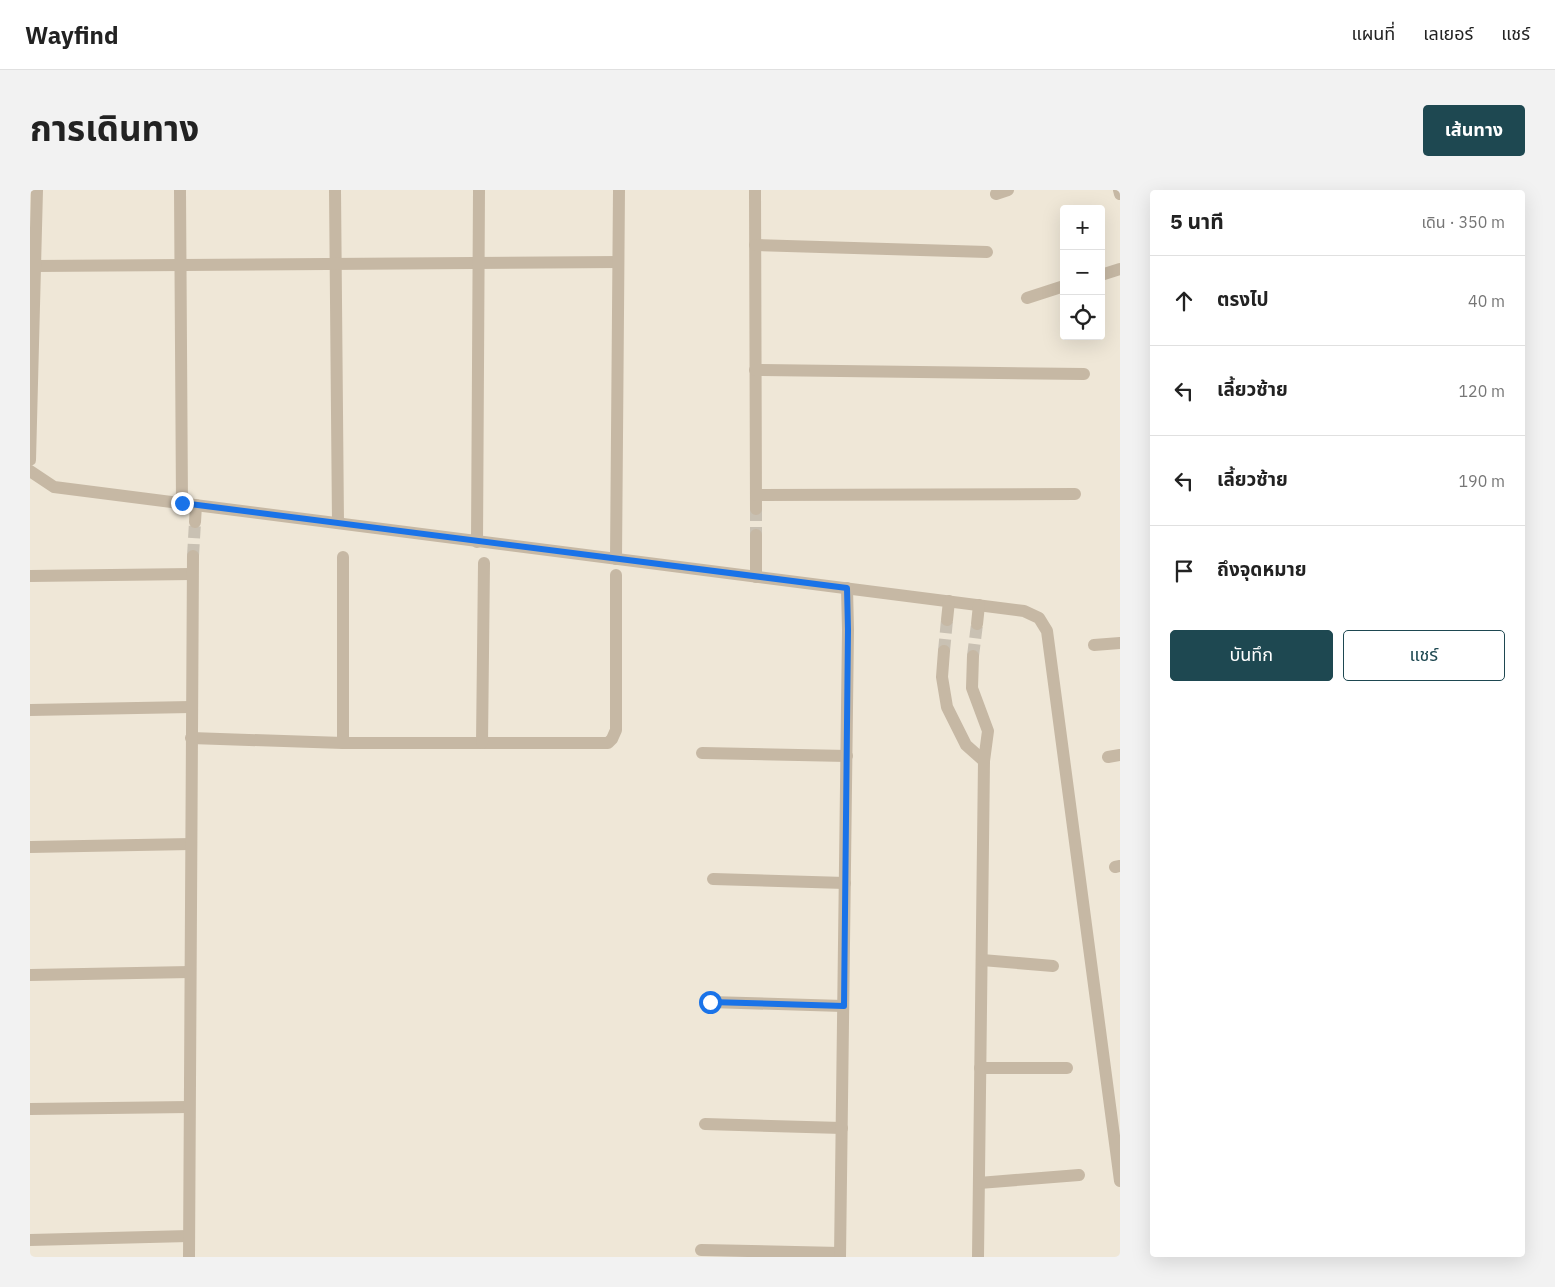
<!DOCTYPE html>
<html lang="th">
<meta charset="utf-8">
<style>
:root{--surface:#fff;--page:#f2f2f2;--text:#222;--muted:#767676;--line:#e0e0e0;--accent:#1e4851}
body{margin:0;font-family:"IBM Plex Sans","Noto Sans Thai",sans-serif;background:var(--page);color:var(--text)}
.controls{position:absolute;right:15px;top:15px;display:grid;overflow:hidden;border-radius:5px;box-shadow:0 5px 20px #0002}
.controls button{width:45px;height:45px;display:grid;place-items:center;padding:0;border:0;border-bottom:1px solid var(--line);background:var(--surface);color:var(--text);font:25px sans-serif}
.stop{position:absolute;width:15px;height:15px;margin:-11px;border:4px solid #1a73e8;border-radius:50%;background:#fff}
.stop.end{background:#1a73e8;border-color:#fff;box-shadow:0 1px 5px #0008}
.list{margin:0;padding:0;list-style:none}
h2{display:flex;justify-content:space-between;align-items:center;height:65px;margin:0;padding:0 20px;font-size:21px}
h2 small{font-size:16px;font-weight:400;color:var(--muted)}
.list li{display:grid;grid-template-columns:32px 1fr auto;gap:15px;align-items:center;box-sizing:border-box;height:90px;padding:0 20px;border-top:1px solid var(--line)}
.list b{display:block;font-size:19px;white-space:nowrap}
.list em{font-size:16px;font-style:normal;color:var(--muted)}
.actions{display:flex;gap:10px;padding:15px 20px}
.actions a{flex:1;padding:11px 0;border:1px solid var(--accent);border-radius:5px;text-align:center;font-size:18px;color:var(--accent)}
.actions .main{background:var(--accent);color:#fff}
.icon{flex:none;width:28px;height:28px;fill:none;stroke:currentColor;stroke-width:2;stroke-linecap:round;stroke-linejoin:round}
.map{position:relative;flex:none;width:1090px;height:1067px;overflow:hidden;border-radius:5px}
header{display:flex;align-items:center;gap:30px;box-sizing:border-box;height:70px;padding:0 25px;background:var(--surface);border-bottom:1px solid var(--line)}
header strong{font-size:24px}
nav{display:flex;gap:28px;margin-inline-start:auto;font-size:18px}
.intro{display:flex;align-items:center;justify-content:space-between;box-sizing:border-box;height:120px;padding:0 30px}
h1{margin:0;font-size:35px}
.button{padding:12px 22px;border-radius:5px;background:var(--accent);color:#fff;font-size:18px;font-weight:700}
main{display:flex;gap:30px;padding:0 30px}
aside{flex:1;background:var(--surface);border-radius:5px;box-shadow:0 5px 20px #0002}
.map>svg:first-child{display:block}
.lines{fill:none;stroke-linecap:round;stroke-linejoin:round}
.minor-tunnel{stroke:#c9c1b3;stroke-width:12;stroke-dasharray:12 6;stroke-linecap:butt}
.minor{stroke:#c6b8a4;stroke-width:12}
.route{stroke:#1a73e8;stroke-width:6}
</style>
<header>
<strong>Wayfind</strong>
<nav><a>แผนที่</a><a>เลเยอร์</a><a>แชร์</a></nav>
</header>
<div class="intro"><h1>การเดินทาง</h1><a class="button">เส้นทาง</a></div>
<main>
<div class="map">
<svg width="1090" height="1067" viewBox="0 0 1090 1067">
<rect width="100%" height="100%" fill="#efe7d7"/>
<g class="lines">
<!-- minor-tunnel -->
<g class="minor-tunnel">
<path d="M726 319V345"/>
<path d="M163 366 165 332"/>
<path d="M914 461 917 430"/>
<path d="M943 466 947 434"/>
</g>
<!-- minor -->
<g class="minor">
<path d="M150 0 152 313"/>
<path d="M305 0 308 333"/>
<path d="M725 0 726 319"/>
<path d="M1089 0 1090 4"/>
<path d="M966 4 978 0"/>
<path d="M725 55 957 62"/>
<path d="M5 76 588 72"/>
<path d="M1071 85 1090 79"/>
<path d="M997 108 1034 96"/>
<path d="M725 180 1054 184"/>
<path d="M0 270 7 0"/>
<path d="M0 281 24 297 994 421 1009 428 1017 441 1090 991"/>
<path d="M726 305 1045 304"/>
<path d="M165 332 166 315"/>
<path d="M447 352 449 0"/>
<path d="M313 367V553"/>
<path d="M586 369 589 0"/>
<path d="M0 386 162 384"/>
<path d="M726 387V345"/>
<path d="M917 430 919 411"/>
<path d="M947 434 949 415"/>
<path d="M1064 455 1090 453"/>
<path d="M914 461 912 487 917 517 936 555 954 571"/>
<path d="M943 466 942 498 958 541 954 571 948 1067"/>
<path d="M0 520 161 517"/>
<path d="M161 548 313 553H578L582 549 586 540V385"/>
<path d="M452 553 454 373"/>
<path d="M672 563 817 566"/>
<path d="M1078 567 1090 565"/>
<path d="M0 657 161 654"/>
<path d="M1085 677 1090 676"/>
<path d="M683 689 815 693"/>
<path d="M952 770 1023 776"/>
<path d="M0 785 160 782"/>
<path d="M680 812 813 816"/>
<path d="M950 878H1037"/>
<path d="M0 919 159 917"/>
<path d="M675 934 812 938"/>
<path d="M949 993 1049 985"/>
<path d="M0 1050 159 1046"/>
<path d="M671 1060 810 1063"/>
<path d="M159 1067 163 366"/>
<path d="M810 1067 818 440 817 398"/>
</g>
</g>
<g class="lines">
<!-- route -->
<path class="route" d="M152 313 817 398 818 440 814 816 680 812"/>
</g>
</svg>
<div class="controls">
<button>+</button>
<button>−</button>
<button><svg class="icon" aria-label="locate" viewBox="0 0 24 24"><circle cx="12" cy="12" r="6"/><path d="M12 2v4M12 18v4M2 12h4M18 12h4"/></svg></button>
</div>
<div class="stop" style="left:680px;top:812px"></div>
<div class="stop end" style="left:152px;top:313px"></div>
</div>
<aside>
<h2>5 นาที<small>เดิน · 350 m</small></h2>
<ul class="list">
<li><svg class="icon" aria-label="ahead" viewBox="0 0 24 24"><path d="M12 20V5M6 11l6-6 6 6"/></svg><div><b>ตรงไป</b></div><em>40 m</em></li>
<li><svg class="icon" aria-label="left" viewBox="0 0 24 24"><path d="M17 20v-9H6M10 6l-5 5 5 5"/></svg><div><b>เลี้ยวซ้าย</b></div><em>120 m</em></li>
<li><svg class="icon" aria-label="left" viewBox="0 0 24 24"><path d="M17 20v-9H6M10 6l-5 5 5 5"/></svg><div><b>เลี้ยวซ้าย</b></div><em>190 m</em></li>
<li><svg class="icon" aria-label="arrive" viewBox="0 0 24 24"><path d="M6 21V4h12l-3 4 3 4H6"/></svg><div><b>ถึงจุดหมาย</b></div></li>
</ul>
<div class="actions"><a class="main">บันทึก</a><a>แชร์</a></div>
</aside>
</main>
